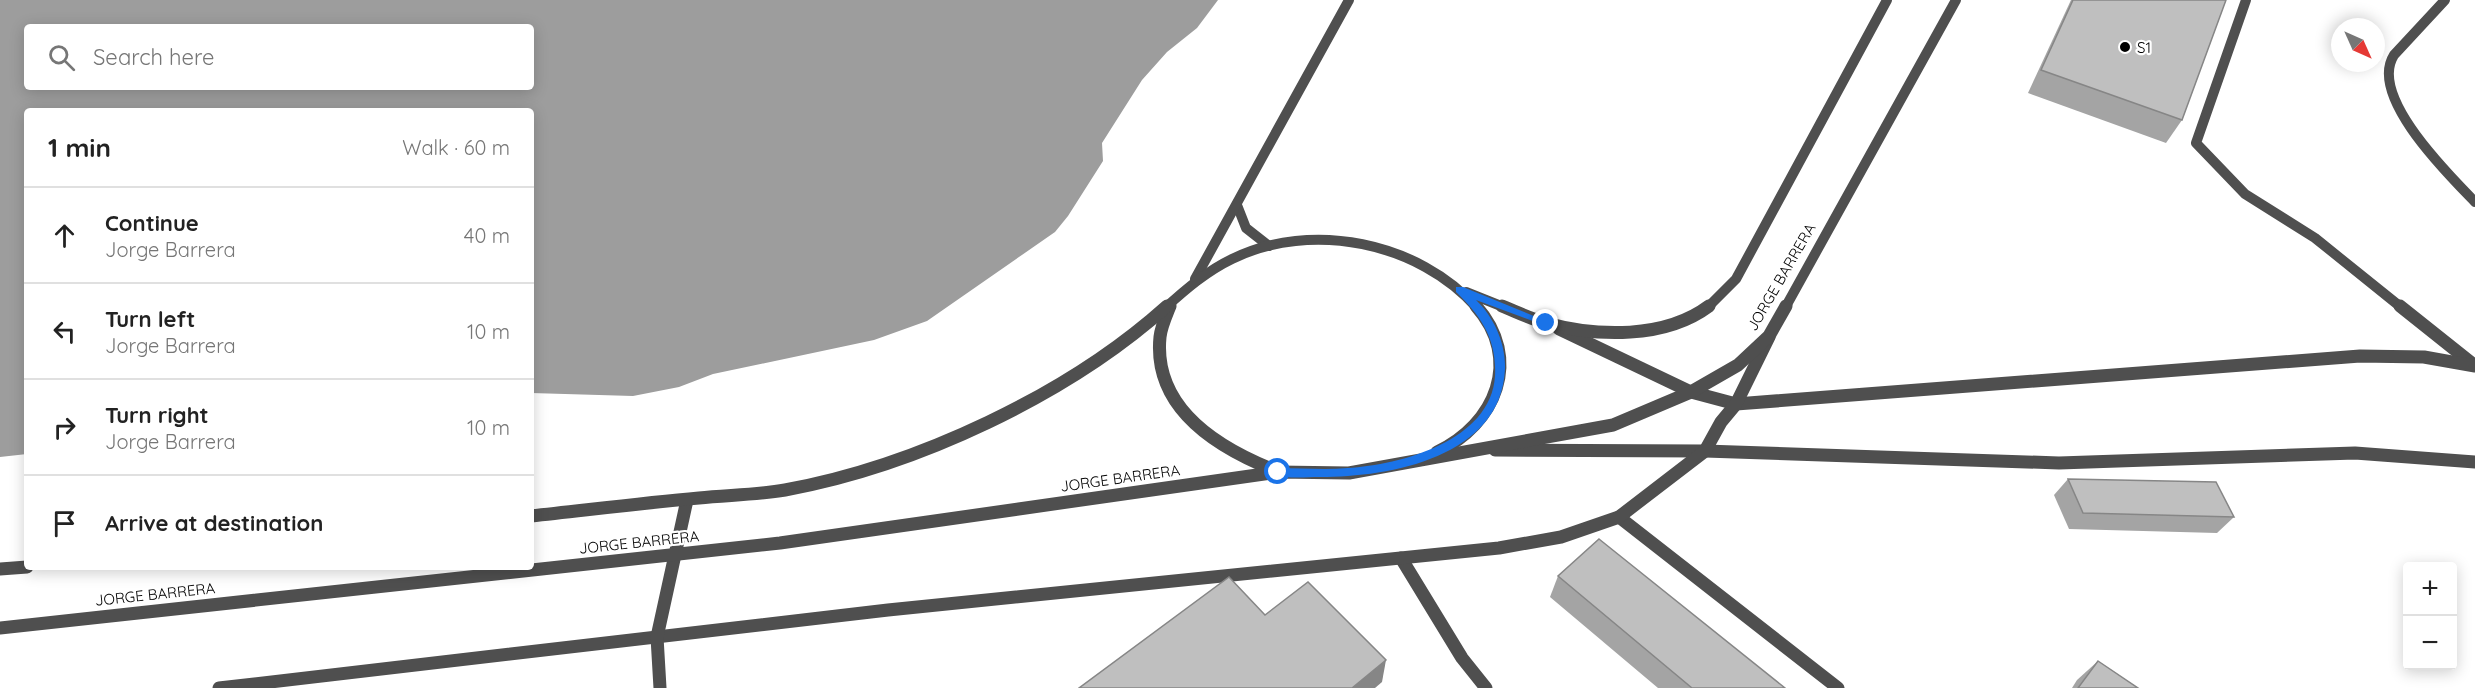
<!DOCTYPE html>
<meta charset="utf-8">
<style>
:root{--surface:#fff;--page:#f6f6f6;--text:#222;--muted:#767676;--line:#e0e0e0}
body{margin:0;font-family:Quicksand,sans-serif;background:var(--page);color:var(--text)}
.controls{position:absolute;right:18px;bottom:18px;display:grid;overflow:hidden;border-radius:6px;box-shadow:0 3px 15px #0003}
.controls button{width:54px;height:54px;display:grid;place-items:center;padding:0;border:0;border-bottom:2px solid var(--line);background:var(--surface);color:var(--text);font:30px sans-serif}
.compass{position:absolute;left:2331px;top:18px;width:54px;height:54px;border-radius:50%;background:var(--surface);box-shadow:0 3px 15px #0003;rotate:135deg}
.stop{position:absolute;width:18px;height:18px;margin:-14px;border:4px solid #1a73e8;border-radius:50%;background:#fff}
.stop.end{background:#1a73e8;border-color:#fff;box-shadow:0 2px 6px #0008}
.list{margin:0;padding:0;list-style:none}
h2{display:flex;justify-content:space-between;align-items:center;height:78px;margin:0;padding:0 24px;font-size:26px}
h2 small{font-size:20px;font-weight:400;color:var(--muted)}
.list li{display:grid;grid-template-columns:39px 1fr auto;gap:18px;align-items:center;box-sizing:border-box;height:96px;padding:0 24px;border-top:2px solid var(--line)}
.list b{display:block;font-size:22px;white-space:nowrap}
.list p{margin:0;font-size:20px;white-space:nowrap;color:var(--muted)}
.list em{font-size:20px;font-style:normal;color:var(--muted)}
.icon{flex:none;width:33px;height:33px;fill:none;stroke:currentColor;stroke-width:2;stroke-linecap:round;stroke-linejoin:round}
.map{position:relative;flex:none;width:2475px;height:688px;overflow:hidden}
.search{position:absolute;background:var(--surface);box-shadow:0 3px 15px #0003;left:24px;top:24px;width:510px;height:66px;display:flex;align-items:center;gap:15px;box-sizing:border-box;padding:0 21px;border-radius:6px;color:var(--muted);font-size:22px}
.panel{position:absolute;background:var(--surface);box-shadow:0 3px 15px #0003;left:24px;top:108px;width:510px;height:462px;border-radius:6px}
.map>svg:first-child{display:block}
.water{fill:#9d9d9d;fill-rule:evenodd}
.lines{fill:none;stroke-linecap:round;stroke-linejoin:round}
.service-far1{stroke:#4f4f4f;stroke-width:10}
.service{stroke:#4f4f4f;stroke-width:13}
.minor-far1{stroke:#4f4f4f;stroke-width:10}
.minor{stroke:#4f4f4f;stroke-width:13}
.wall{fill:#a4a4a4}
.shaded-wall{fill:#868686}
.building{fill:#bfbfbf;stroke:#868686;stroke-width:1.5}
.route{fill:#1a73e8}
.poi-dot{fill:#000;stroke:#fff;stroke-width:2}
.labels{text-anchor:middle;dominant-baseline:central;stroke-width:4.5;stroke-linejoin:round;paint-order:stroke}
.poi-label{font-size:15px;fill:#000;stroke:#fff;text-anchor:start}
.street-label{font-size:15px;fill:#000;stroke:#fff}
</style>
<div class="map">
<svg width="2475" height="688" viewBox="0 0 2475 688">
<rect width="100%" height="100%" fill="#fff"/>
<!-- water -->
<path class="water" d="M0 0H1218L1197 28 1167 52 1142 80 1102 143 1103 161 1068 216 1055 232 927 321 874 340 713 374 679 387 633 396 531 393V111H27V454L0 457ZM27 27H531V87H27Z"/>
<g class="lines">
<!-- service-far1 -->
<g class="service-far1">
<path d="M2246 0 2196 143 2245 194 2315 238 2402 308"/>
<path d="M2445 0 2394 55C2368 96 2448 174 2475 202"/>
<path d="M1237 205 1246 228 1269 246"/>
<path d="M1195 279 1349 0"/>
</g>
<!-- service -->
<g class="service">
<path d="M2400 306 2474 365"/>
<path d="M1559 329 1691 392 1736 404 2360 356 2424 357 2475 366"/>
<path d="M1495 450 1705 451 2059 463 2355 453 2475 462"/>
<path d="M1619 517 1838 688"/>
<path d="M1401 558 1462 658 1486 688"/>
<path d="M219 688 888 610 1499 548 1561 537 1619 517 1705 451 1721 422 1736 404 1769 337"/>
<path d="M660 688 657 637 687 500"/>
</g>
<!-- minor-far1 -->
<g class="minor-far1">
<path d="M1466 292 1506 308"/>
<path d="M1165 308C1186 289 1207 271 1232 259 1311 220 1419 242 1477 308"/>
<path d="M1169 308 1170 305"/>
<path d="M1707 308 1736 279 1887 0"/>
<path d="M1785 308 1956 0"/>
</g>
<!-- minor -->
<g class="minor">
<path d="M1170 306C1166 316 1161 327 1160 337 1153 408 1216 447 1274 470"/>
<path d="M1502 306C1517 312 1531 319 1546 323 1597 337 1665 339 1709 306"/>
<path d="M1437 452C1496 424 1523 359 1476 306"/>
<path d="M531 516C587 510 643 503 699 498 727 495 756 495 785 490 916 466 1068 395 1167 306"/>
<path d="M0 569 27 567"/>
<path d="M0 628 780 543 1278 472 1349 473 1613 425 1691 392 1738 365 1769 336 1786 306"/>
</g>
</g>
<!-- wall -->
<g class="wall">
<path d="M2071 0H2226L2182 120 2166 143 2028 93Z"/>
<path d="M2068 479 2234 517 2217 533 2069 529 2054 495Z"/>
<path d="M1558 576 1785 688H1658L1550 597Z"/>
<path d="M2098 661 2138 688H2072L2077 680Z"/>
</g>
<!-- shaded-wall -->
<path class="shaded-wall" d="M1386 660 1382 682 1375 688H1352Z"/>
<!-- building -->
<g class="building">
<path d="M2073 0H2226L2182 120 2041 70Z"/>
<path d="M2068 479 2216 482 2234 517 2083 513Z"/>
<path d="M1599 539 1785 688H1692L1558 576Z"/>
<path d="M1229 577 1265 615 1308 582 1386 660 1352 688H1079Z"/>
<path d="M2098 661 2138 688H2078Z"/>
</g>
<!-- route -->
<path class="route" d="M1456 287H1463L1551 323 1546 326 1476 300C1494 317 1506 344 1505 369 1501 457 1391 477 1320 477 1306 477 1288 479 1275 475L1273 472 1278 468C1301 468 1325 470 1348 468 1400 465 1491 441 1495 376 1497 339 1481 316 1456 292Z"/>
<!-- markers -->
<circle class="poi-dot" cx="2125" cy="47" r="6"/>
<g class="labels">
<!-- poi labels -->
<g class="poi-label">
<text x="2137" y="47">S1</text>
</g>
<!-- street labels -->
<g class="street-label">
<text transform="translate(1781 277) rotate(-60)">JORGE BARRERA</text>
<text transform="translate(1120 478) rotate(-8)">JORGE BARRERA</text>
<text transform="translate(639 542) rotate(-6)">JORGE BARRERA</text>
<text transform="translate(155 594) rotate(-6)">JORGE BARRERA</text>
</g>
</g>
</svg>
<div class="controls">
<button>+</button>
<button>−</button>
</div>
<svg class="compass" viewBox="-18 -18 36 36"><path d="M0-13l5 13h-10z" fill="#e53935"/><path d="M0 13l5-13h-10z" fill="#767676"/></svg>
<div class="stop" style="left:1278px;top:472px"></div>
<div class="stop end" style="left:1546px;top:323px"></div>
<div class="search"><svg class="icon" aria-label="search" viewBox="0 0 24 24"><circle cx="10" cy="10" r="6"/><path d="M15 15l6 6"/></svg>Search here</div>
<section class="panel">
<h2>1 min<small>Walk · 60 m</small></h2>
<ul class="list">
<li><svg class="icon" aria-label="ahead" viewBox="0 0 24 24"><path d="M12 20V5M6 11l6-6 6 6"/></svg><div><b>Continue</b><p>Jorge Barrera</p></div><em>40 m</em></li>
<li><svg class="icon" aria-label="left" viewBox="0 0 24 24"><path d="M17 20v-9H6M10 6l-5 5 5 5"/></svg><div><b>Turn left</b><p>Jorge Barrera</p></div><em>10 m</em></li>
<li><svg class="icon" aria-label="right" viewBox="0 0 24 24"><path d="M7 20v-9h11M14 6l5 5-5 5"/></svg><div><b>Turn right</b><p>Jorge Barrera</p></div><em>10 m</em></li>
<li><svg class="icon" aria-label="arrive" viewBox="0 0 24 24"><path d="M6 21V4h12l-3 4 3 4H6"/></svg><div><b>Arrive at destination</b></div></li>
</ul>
</section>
</div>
